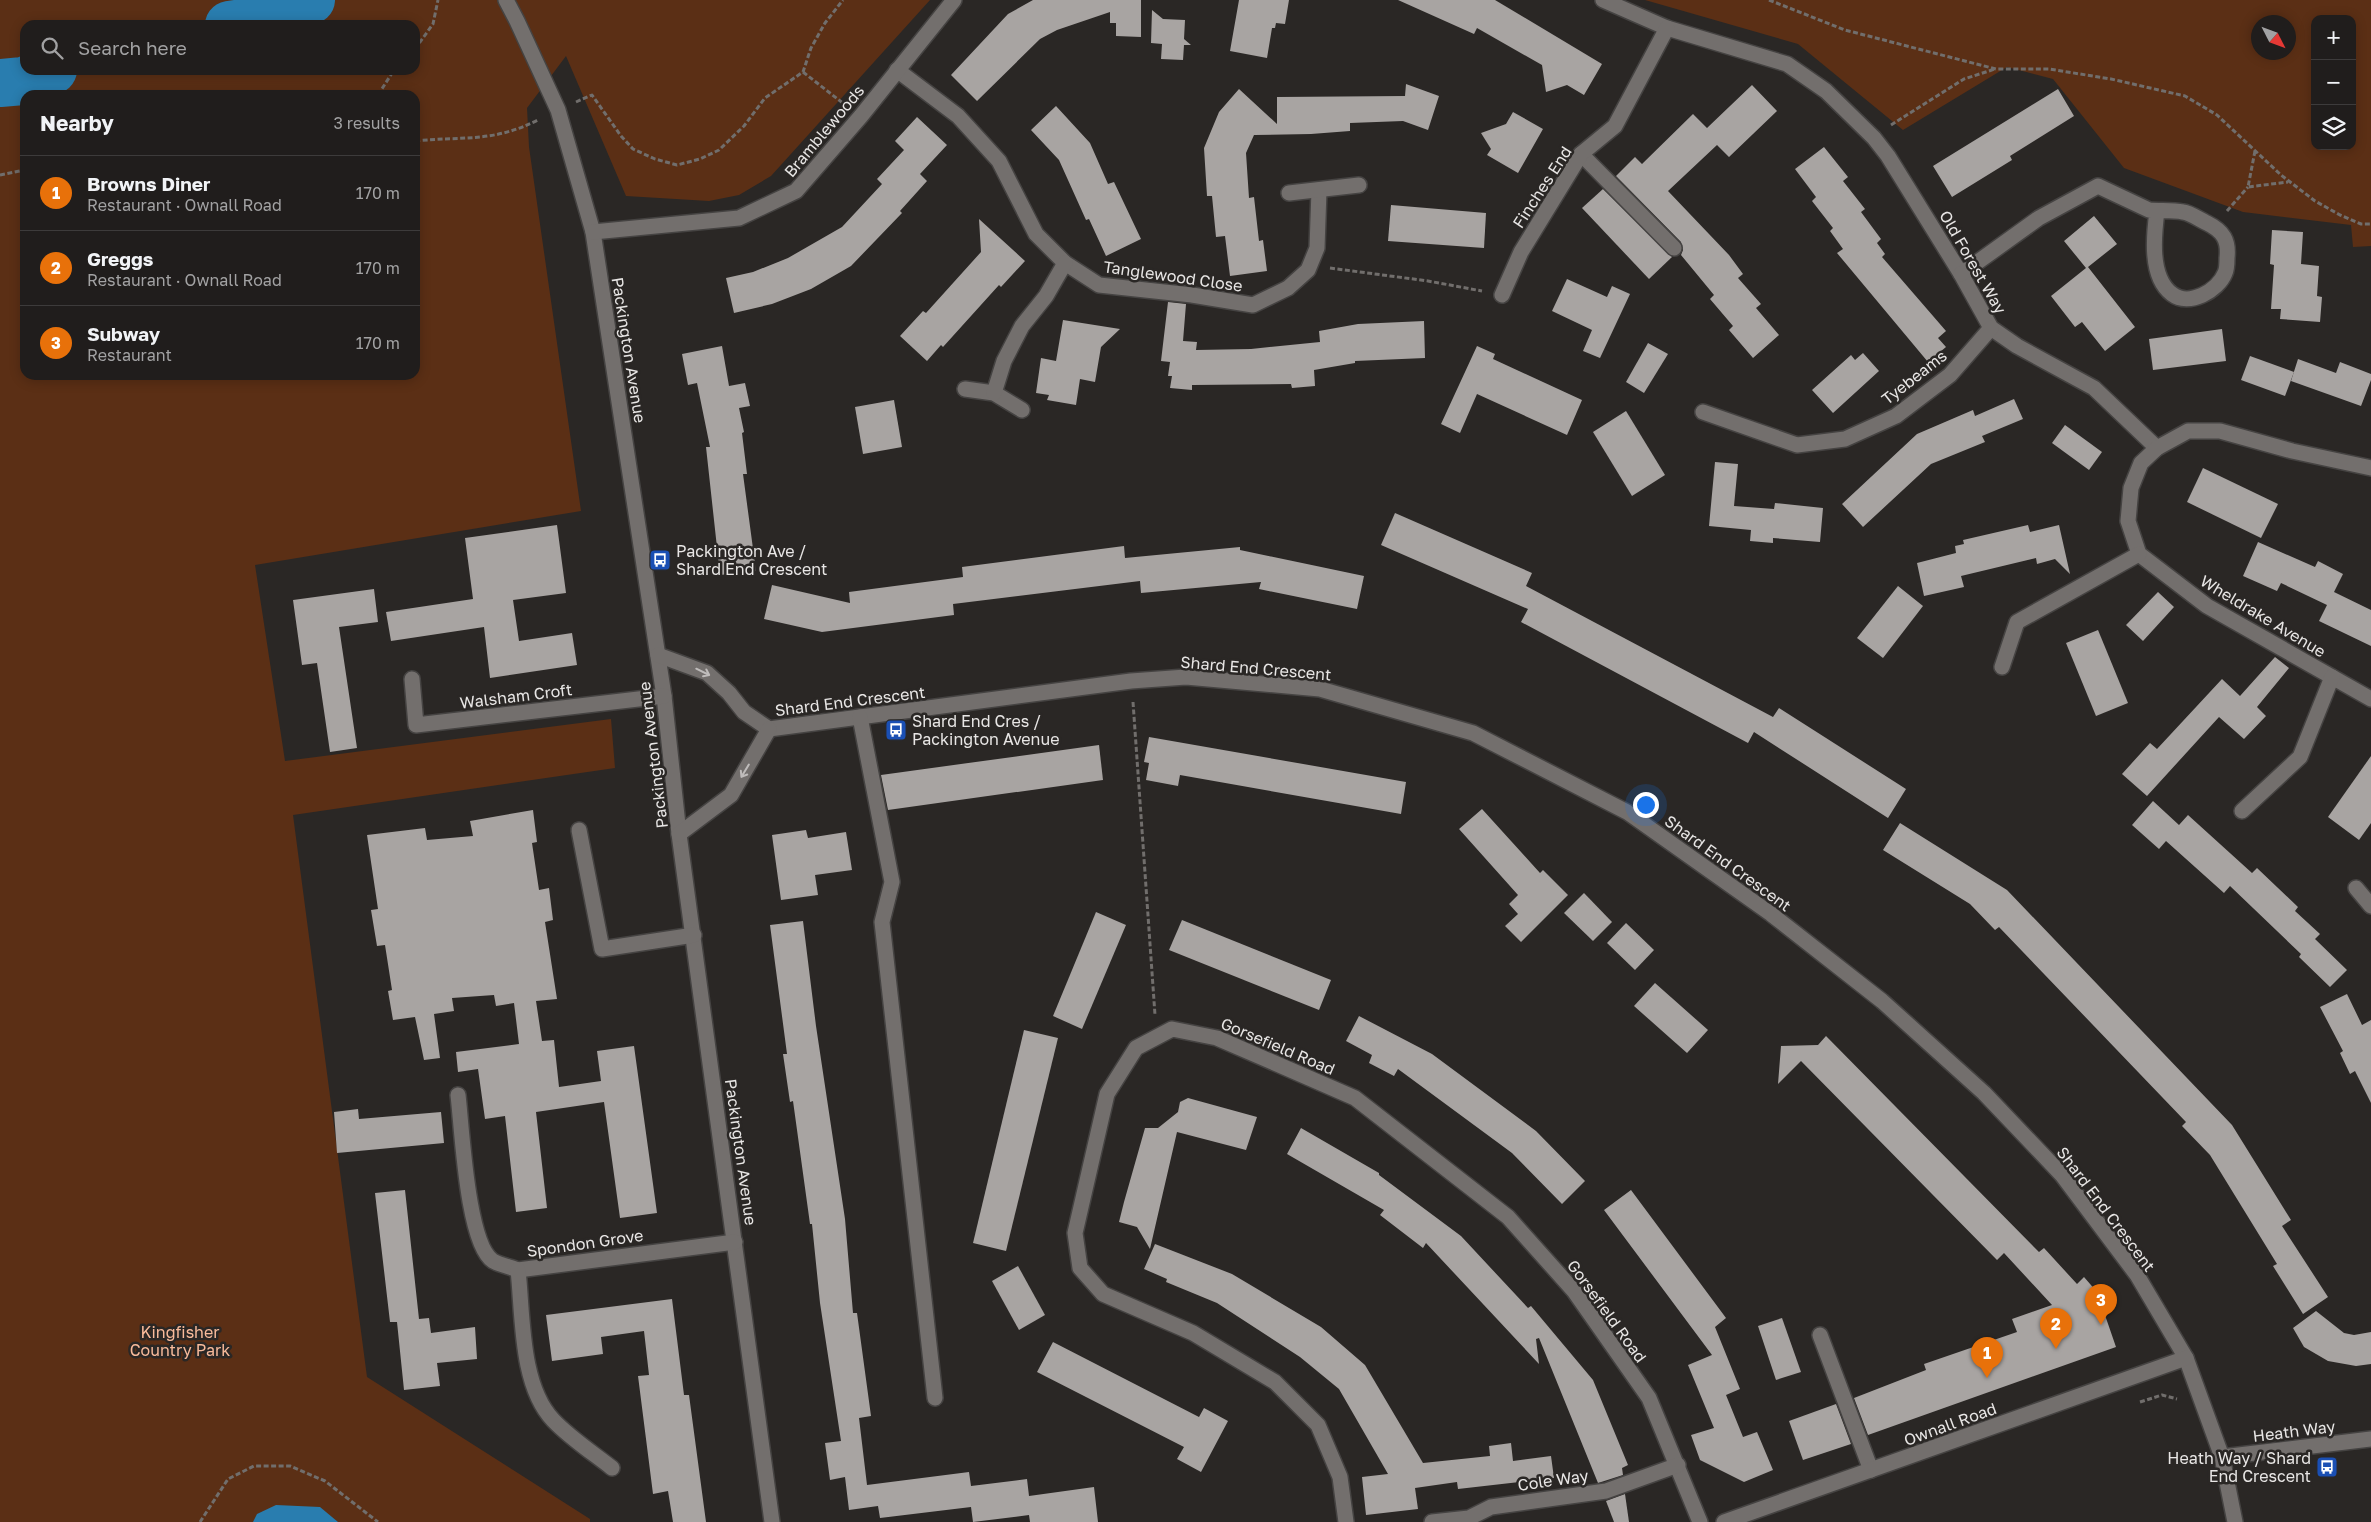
<!DOCTYPE html>
<meta charset="utf-8">
<style>
:root{--surface:#201d1c;--page:#282625;--text:#f1f3f6;--muted:#a2a2a3;--line:#3d3b3b;--accent:#db2777}
body{margin:0;font-family:"Golos Text",sans-serif;background:var(--page);color:var(--text)}
.controls{position:absolute;right:15px;top:15px;display:grid;overflow:hidden;border-radius:10px;box-shadow:0 2px 12px #0003}
.controls button{width:45px;height:45px;display:grid;place-items:center;padding:0;border:0;border-bottom:1px solid var(--line);background:var(--surface);color:var(--text);font:25px sans-serif}
.compass{position:absolute;left:2251px;top:15px;width:45px;height:45px;border-radius:50%;background:var(--surface);box-shadow:0 2px 12px #0003;rotate:132deg}
.you{position:absolute;left:1645px;top:804px;width:18px;height:18px;margin:-12px;border:4px solid #fff;border-radius:50%;background:#1a73e8;box-shadow:0 0 0 8px #1a73e833}
.badge{display:grid;place-items:center;width:32px;height:32px;border-radius:50%;background:var(--accent);color:#fff;font-size:16px;font-weight:700}
.pin{position:absolute;translate:-50% -41px;filter:drop-shadow(0 1px 2px #0008)}
.pin::after{content:'';position:absolute;top:26px;width:18px;height:15px;background:inherit;clip-path:polygon(0 0,100% 0,50% 100%)}
.list{margin:0;padding:0;list-style:none}
h2{display:flex;justify-content:space-between;align-items:center;height:65px;margin:0;padding:0 20px;font-size:21px}
h2 small{font-size:16px;font-weight:400;color:var(--muted)}
.list li{display:grid;grid-template-columns:32px 1fr auto;gap:15px;align-items:center;box-sizing:border-box;height:75px;padding:0 20px;border-top:1px solid var(--line)}
.list b{display:block;font-size:19px;white-space:nowrap}
.list p{margin:0;font-size:16px;white-space:nowrap;color:var(--muted)}
.list em{font-size:16px;font-style:normal;color:var(--muted)}
.icon{flex:none;width:28px;height:28px;fill:none;stroke:currentColor;stroke-width:2;stroke-linecap:round;stroke-linejoin:round}
.map{position:relative;flex:none;width:2371px;height:1522px;overflow:hidden}
.search{position:absolute;background:var(--surface);box-shadow:0 2px 12px #0003;left:20px;top:20px;width:400px;height:55px;display:flex;align-items:center;gap:12px;box-sizing:border-box;padding:0 18px;border-radius:15px;color:var(--muted);font-size:19px}
.panel{position:absolute;background:var(--surface);box-shadow:0 2px 12px #0003;left:20px;top:90px;width:400px;height:290px;border-radius:15px}
.map>svg:first-child{display:block}
.green{fill:#5b2f15;fill-rule:evenodd}
.water{fill:#297daf}
.lines{fill:none;stroke-linecap:round;stroke-linejoin:round}
.river{stroke:#297daf;stroke-width:48}
.building{fill:#a8a4a2}
.minor-casing{stroke:#454342;stroke-width:18}
.path{stroke:#716e6c;stroke-width:3;stroke-dasharray:5 2.5;stroke-linecap:butt}
.minor{stroke:#736f6d;stroke-width:15}
.oneway{stroke:#bfbcbb}
.labels{text-anchor:middle;dominant-baseline:central;stroke-width:5;stroke-linejoin:round;paint-order:stroke}
.street-label{font-size:16px;fill:#e8e6e5;stroke:#2a2725}
.poi-label{font-size:16px;fill:#e8e6e5;stroke:#2a2725;text-anchor:start}
.park-label{font-size:16px;fill:#f9bb9b;stroke:#2a2725}
</style>
<div class="map">
<svg width="2371" height="1522" viewBox="0 0 2371 1522">
<rect width="100%" height="100%" fill="#2a2725"/>
<!-- green -->
<g class="green">
<path d="M0 0H930L771 176 739 195 709 201 626 196 566 56 527 108 529 147 581 511 255 565 285 761 611 719 615 768 293 815 367 1377 590 1519V1522H0ZM25 25H415V70H25ZM25 95H415V375H25Z"/>
<path d="M1645 0H2371V246L2353 247 2351 225 2243 212 2124 168 2053 79 2007 67 1903 130 1798 44ZM2315 19H2352V146H2315ZM2258 22H2288V52H2258Z"/>
</g>
<!-- water -->
<path class="water" d="M276 1505 320 1507 338 1522H253L257 1514Z"/>
<g class="lines">
<!-- river -->
<g class="river">
<path d="M229 25 249 22 311 0"/>
<path d="M0 83 23 81 53 70"/>
</g>
</g>
<!-- building -->
<g class="building">
<path d="M1033 0H1141V37L1116 36V23H1110V12L1057 30 1040 39 977 101 951 75 1008 14Z"/>
<path d="M1239 0H1289L1285 24 1276 23 1275 28H1272L1267 58 1230 51Z"/>
<path d="M1398 0H1495L1602 64 1584 95 1567 85 1546 92 1542 65 1477 28 1474 34Z"/>
<path d="M1152 10 1163 19 1185 20 1184 39 1191 45H1184L1183 60 1161 59 1162 44 1151 43Z"/>
<path d="M1406 84 1439 96 1428 130 1403 121 1350 123V131L1311 134 1254 135 1246 153 1249 198 1254 197 1259 241 1263 240 1267 271 1230 276 1225 236 1216 237 1212 196H1207L1204 148 1219 112 1239 89 1277 124V97L1405 96Z"/>
<path d="M1752 85 1777 111 1729 157 1717 145 1668 191 1729 255 1743 274 1738 278 1761 304 1756 308 1779 335 1753 358 1729 330 1733 326 1710 299 1714 295 1681 255 1683 250 1681 242 1616 176 1635 157 1642 164 1693 114 1707 128Z"/>
<path d="M2058 89 2074 116 2010 156 2012 160 1952 197 1933 166Z"/>
<path d="M1056 106 1090 143 1108 184 1114 182 1141 239 1106 256 1089 219 1086 220 1059 160 1031 130Z"/>
<path d="M1513 112 1543 129 1518 173 1487 155 1491 149 1481 133 1506 124Z"/>
<path d="M917 117 947 145 920 174 927 181 900 211 902 213 851 266 811 289 772 304 734 313 726 278 753 272 788 258 842 227 882 184 877 179 904 150 895 141Z"/>
<path d="M1824 147 1848 177 1843 181 1865 209 1861 212 1881 239 1877 243 1885 254 1882 257 1946 331 1938 338 1946 347 1928 362 1837 253 1843 249 1830 231 1833 228 1812 201 1816 197 1795 169Z"/>
<path d="M1603 189 1672 257 1649 279 1582 208Z"/>
<path d="M1391 205 1486 213 1484 248 1388 241Z"/>
<path d="M2094 216 2117 244 2088 267 2135 327 2105 351 2082 322 2075 327 2051 296 2086 268 2064 241Z"/>
<path d="M979 219 1025 261 1001 287 999 285 943 347 941 345 927 361 900 336 923 311 926 313 981 252Z"/>
<path d="M2272 230 2303 232 2301 264 2319 266 2317 296 2322 297 2320 322 2280 319 2281 309H2271L2274 265 2270 264Z"/>
<path d="M1567 279 1607 297 1612 286 1630 294 1600 358 1583 351 1592 330 1552 311Z"/>
<path d="M1168 302 1186 304 1183 341 1197 342 1196 350 1251 349 1320 342 1319 331 1358 324 1424 321 1425 358 1355 361V363L1314 370 1315 386 1292 388 1291 384 1192 385V390L1170 388 1172 376H1168L1170 362 1161 361Z"/>
<path d="M1063 320 1120 329 1101 347 1095 382 1080 379 1076 405 1047 400 1049 395 1036 393 1041 358 1056 361Z"/>
<path d="M2222 329 2226 361 2153 370 2149 339Z"/>
<path d="M1648 343 1668 354 1644 393 1626 382Z"/>
<path d="M722 346 729 386 745 383 750 406 739 408 744 432 742 433 747 474H743L756 571 720 575 706 447H710L697 383 688 385 682 354Z"/>
<path d="M1477 346 1495 354 1493 359 1582 400 1567 435 1477 394 1460 433 1441 424Z"/>
<path d="M1863 353 1879 371 1833 413 1812 390 1851 355 1855 360Z"/>
<path d="M2250 356 2294 372 2285 396 2241 380Z"/>
<path d="M2298 359 2336 373 2340 362 2371 374V380L2361 406 2291 381Z"/>
<path d="M2014 399 2023 419 1982 436 1985 442 1931 464 1863 527 1842 504 1917 434 1973 410 1975 416Z"/>
<path d="M894 400 902 447 863 454 855 407Z"/>
<path d="M1626 411 1665 475 1632 496 1593 432Z"/>
<path d="M2065 425 2102 452 2089 470 2052 443Z"/>
<path d="M1715 462 1738 464 1734 506 1774 509 1775 503 1823 508 1820 542 1773 538V543L1750 541 1751 530 1709 526Z"/>
<path d="M2203 468 2278 504 2261 538 2187 502Z"/>
<path d="M1395 513 1532 573 1526 586 1773 717 1779 708 1906 789 1888 818 1754 732 1748 743 1521 622 1528 609 1381 545Z"/>
<path d="M557 525 566 593 513 600 519 641 572 633 577 665 490 678 484 627 391 641 386 612 473 599 465 538Z"/>
<path d="M2028 525 2030 532 2059 525 2070 574 2055 559 2037 564 2036 558 1961 576 1964 587 1924 596 1917 563 1956 553 1955 546 1964 544 1963 540Z"/>
<path d="M2258 542 2315 567 2318 561 2343 574 2334 592 2371 610V646L2319 621 2327 605 2281 583 2277 591 2243 576Z"/>
<path d="M1124 546 1125 558 1240 547V550L1364 576 1357 609 1259 589 1261 582 1141 593 1140 581 953 604 954 615 822 632 764 619 772 585 850 603 849 592 963 577 962 567Z"/>
<path d="M1898 586 1923 606 1883 658 1857 638Z"/>
<path d="M374 589 378 622 339 627 357 748 330 752 317 663 302 665 293 600Z"/>
<path d="M2158 592 2174 607 2143 641 2126 625Z"/>
<path d="M2098 630 2128 703 2096 716 2066 643Z"/>
<path d="M2275 657 2289 668 2257 707 2266 716 2244 739 2219 717 2147 796 2122 774 2150 743 2157 749 2222 679 2240 696Z"/>
<path d="M1149 737 1406 782 1401 814 1180 775 1178 786 1146 780 1149 763 1144 762Z"/>
<path d="M1099 745 1103 780 888 810 881 775Z"/>
<path d="M2371 756V823L2359 840 2328 817Z"/>
<path d="M2153 801 2179 825 2188 815 2252 873 2257 868 2298 907 2295 911 2320 934 2315 939 2347 970 2330 987 2299 957 2301 954 2230 886 2224 893 2166 841 2159 849 2132 825Z"/>
<path d="M1482 809 1540 873 1543 870 1568 895 1521 942 1505 926 1518 914 1509 904 1518 895 1459 829Z"/>
<path d="M533 810 537 842 532 843 539 890 549 888 553 920 545 922 557 999 536 1001 542 1041 554 1040 559 1087 601 1081 597 1051 634 1046 657 1213 620 1218 604 1102 536 1112 547 1208 516 1212 505 1116 485 1119 478 1069 458 1072 456 1052 519 1044 514 1003 496 1006 494 995 452 998 454 1011 434 1014 440 1058 424 1060 415 1017 393 1020 388 991 392 990 385 945 377 946 371 910 378 909 367 835 425 828 427 840 473 836 470 821Z"/>
<path d="M1900 823 2007 890 2232 1125 2291 1220 2282 1226 2328 1297 2303 1314 2273 1266 2277 1264 2210 1155 2182 1126 2186 1122 1999 927 1995 930 1970 904 1883 850Z"/>
<path d="M806 830 808 838 846 832 852 870 815 875 818 895 781 900 772 835Z"/>
<path d="M1584 893 1612 922 1593 941 1564 913Z"/>
<path d="M1096 912 1126 925 1082 1029 1053 1016Z"/>
<path d="M1182 920 1331 980 1319 1010 1169 950Z"/>
<path d="M803 921 816 1026 845 1219 853 1313H857L871 1416 859 1418 867 1485 969 1472 971 1486 1027 1479 1029 1496 1094 1487 1098 1522H1030L1029 1515 973 1522 971 1507 880 1518 878 1506 849 1510 845 1477 830 1480 825 1443 841 1441 820 1303 812 1224H810L793 1101 790 1102 783 1054H787L770 925Z"/>
<path d="M1626 923 1654 950 1635 970 1607 943Z"/>
<path d="M1655 983 1708 1030 1687 1053 1634 1006Z"/>
<path d="M2347 994 2362 1025 2371 1020V1103L2355 1071 2350 1074 2340 1053 2343 1051 2320 1007Z"/>
<path d="M1359 1016 1432 1054 1536 1131 1585 1181 1562 1204 1512 1153 1398 1069 1394 1076 1369 1063 1372 1055 1346 1041Z"/>
<path d="M1024 1030 1058 1038 1006 1251 973 1243Z"/>
<path d="M1826 1036 2039 1252 2044 1248 2077 1284 2084 1277 2097 1292 2116 1347 1868 1435 1854 1398 1926 1370 1924 1364 2017 1332 2012 1319 2052 1305 2004 1253 1997 1260 1801 1061 1778 1084 1781 1046 1818 1045Z"/>
<path d="M1188 1098 1257 1117 1246 1150 1177 1132 1150 1249 1137 1227 1119 1222 1124 1202 1145 1128H1158L1178 1112 1180 1102Z"/>
<path d="M358 1109 359 1119 441 1112 444 1143 337 1153 334 1112Z"/>
<path d="M1301 1128 1379 1173V1175L1461 1236 1528 1308 1531 1306 1593 1380 1628 1465 1622 1468 1623 1475 1598 1483 1539 1338 1536 1339 1539 1364 1426 1243 1423 1248 1380 1215 1384 1210 1287 1154Z"/>
<path d="M405 1190 419 1319 429 1318 431 1333 475 1327 477 1359 437 1363 440 1386 404 1390 397 1322H390L375 1193Z"/>
<path d="M1631 1190 1726 1318 1715 1327 1740 1389 1726 1395 1743 1437 1757 1432 1773 1470 1744 1482 1700 1460 1691 1435 1714 1428 1688 1365 1712 1355 1604 1210Z"/>
<path d="M1155 1244 1232 1274 1321 1327 1365 1365 1423 1463 1490 1456 1489 1446 1511 1443 1513 1461 1551 1456 1554 1478 1458 1489 1457 1482 1415 1488 1418 1509 1366 1515 1362 1477 1388 1474 1339 1389 1300 1357 1217 1303 1166 1282 1167 1279 1144 1269Z"/>
<path d="M1018 1266 1045 1315 1019 1330 992 1281Z"/>
<path d="M672 1299 684 1395H689L706 1522H673L668 1491 653 1494 638 1376 649 1375 644 1331 601 1337 603 1354 552 1361 546 1315Z"/>
<path d="M2316 1311 2344 1333 2354 1335 2371 1332V1364L2356 1366 2328 1361 2304 1347 2293 1328Z"/>
<path d="M1782 1318 1801 1372 1776 1380 1758 1326Z"/>
<path d="M1053 1342 1199 1417 1204 1408 1228 1421 1201 1472 1177 1459 1184 1447 1037 1372Z"/>
<path d="M1836 1404 1851 1444 1803 1460 1789 1421Z"/>
<path d="M1625 1494 1629 1522H1614L1606 1501Z"/>
</g>
<g class="lines">
<!-- minor casing -->
<g class="minor-casing">
<g id="minor">
<path d="M506 0 517 21 558 110 593 232 664 696 679 834 772 1522"/>
<path d="M1603 0 1667 28 1787 64 1826 91 1874 138 1888 156 1961 274 1991 328 2017 346 2094 388 2157 448"/>
<path d="M897 70 958 116 999 161 1036 234 1065 263 1099 285 1192 295 1253 305 1288 288 1308 270 1317 248 1319 190"/>
<path d="M1581 154 1674 248"/>
<path d="M1289 193 1359 185"/>
<path d="M593 232 739 218 796 191 861 116 954 0"/>
<path d="M1961 274 2039 218 2098 186 2149 210C2160 211 2172 210 2183 212 2191 213 2200 220 2207 223 2223 231 2229 240 2227 258 2227 263 2227 269 2225 273 2218 291 2189 307 2172 294 2149 277 2154 234 2157 211"/>
<path d="M1502 295 1521 252 1581 154 1615 126 1667 28"/>
<path d="M965 389 994 393 1022 410"/>
<path d="M994 393 1004 361 1022 326 1046 296 1065 263"/>
<path d="M1703 412 1797 445 1845 439 1896 416 1950 375 1991 328"/>
<path d="M2371 468 2292 451 2220 431H2188L2157 448 2141 463 2131 488 2128 521 2139 554 2207 606 2371 699"/>
<path d="M658 655 707 673 729 693 744 712 769 729 1131 681 1186 677 1320 689 1473 733 1627 812 1771 914 1882 1001 1984 1093 2062 1175 2137 1275 2186 1358 2222 1457 2235 1522"/>
<path d="M2002 667 2017 622 2139 554"/>
<path d="M412 679 416 725 664 696"/>
<path d="M860 717 892 882 882 922 935 1398"/>
<path d="M2242 811 2300 757 2332 677"/>
<path d="M579 830 602 949 694 935"/>
<path d="M679 834 731 795 769 729"/>
<path d="M2356 888 2371 906"/>
<path d="M458 1095C462 1128 467 1244 493 1261 500 1265 511 1267 518 1270L735 1242"/>
<path d="M518 1270C523 1315 520 1385 553 1420 570 1438 593 1453 612 1468"/>
<path d="M1820 1335 1871 1470"/>
<path d="M2222 1457 2371 1439"/>
<path d="M1346 1522 1340 1477 1318 1425 1275 1382 1193 1333 1103 1294 1080 1268 1075 1233 1107 1094 1136 1048 1172 1029 1217 1038 1355 1098 1508 1217 1574 1291 1649 1398 1700 1522"/>
<path d="M1432 1522 1469 1518 1491 1507 1606 1491 1678 1465"/>
<path d="M1724 1522 2186 1358"/>
</g>
</g>
<!-- path -->
<g class="path">
<path d="M1769 0 1845 30 1996 69H2049L2111 79 2185 96 2217 115 2281 175 2315 201 2340 215 2361 224H2371"/>
<path d="M415 49 433 24 438 0"/>
<path d="M803 72 844 104"/>
<path d="M378 95 394 70"/>
<path d="M576 102 592 95 621 136 633 149 655 159 677 165 700 159 719 150 744 126 765 98 803 72 811 48 825 23 843 0"/>
<path d="M1891 125 1964 79 1995 69"/>
<path d="M415 141C463 136 492 143 538 120"/>
<path d="M2255 151 2248 187 2288 182"/>
<path d="M0 175 25 170"/>
<path d="M2227 211 2248 187"/>
<path d="M1330 268 1428 281 1482 291"/>
<path d="M1133 702 1155 1015"/>
<path d="M2140 1402 2162 1395 2177 1399"/>
<path d="M200 1522 228 1479 254 1466H290L325 1481 378 1522"/>
</g>
<!-- minor -->
<use href="#minor" class="minor"/>
</g>
<!-- one-way arrows -->
<defs><path id="oneway-shaft" d="M-6 0H5M1.5-3L5.5 0L1.5 3" fill="none" stroke-width="1.6" stroke-linecap="round" stroke-linejoin="round" transform="scale(1.25)"/></defs>
<g class="oneway">
<use href="#oneway-shaft" transform="translate(703 672) rotate(26)"/>
<use href="#oneway-shaft" transform="translate(745 771) rotate(121)"/>
</g>
<!-- icons -->
<defs>
<g id="bus-square" transform="scale(1.125)"><rect x="-9" y="-9" width="18" height="18" rx="4" fill="#1a4fb4" stroke="#2a2725"/><path d="M-5-6H5V4H4V6H2V4H-2V6H-4V4H-5ZM-3.5-4V0h7V-4ZM-3.5 1.2v1.5H-2V1.2ZM2 1.2v1.5H3.5V1.2Z" fill="#fff"/></g>
</defs>
<g fill-rule="evenodd">
<use href="#bus-square" x="660" y="560"/>
<use href="#bus-square" x="896" y="730"/>
<use href="#bus-square" x="2327" y="1467"/>
</g>
<g class="labels">
<!-- street labels -->
<g class="street-label">
<text transform="translate(824 131) rotate(-50)">Bramblewoods</text>
<text transform="translate(1542 187) rotate(-57)">Finches End</text>
<text transform="translate(1973 262) rotate(60)">Old Forest Way</text>
<text transform="translate(1173 276) rotate(8)">Tanglewood Close</text>
<text transform="translate(629 350) rotate(81)">Packington Avenue</text>
<text transform="translate(1914 377) rotate(-38)">Tyebeams</text>
<text transform="translate(2263 616) rotate(31)">Wheldrake Avenue</text>
<text transform="translate(1256 668) rotate(5)">Shard End Crescent</text>
<text transform="translate(516 696) rotate(-7)">Walsham Croft</text>
<text transform="translate(850 701) rotate(-7)">Shard End Crescent</text>
<text transform="translate(653 755) rotate(-97)">Packington Avenue</text>
<text transform="translate(1728 863) rotate(36)">Shard End Crescent</text>
<text transform="translate(1278 1046) rotate(23)">Gorsefield Road</text>
<text transform="translate(741 1152) rotate(82)">Packington Avenue</text>
<text transform="translate(2106 1209) rotate(53)">Shard End Crescent</text>
<text transform="translate(585 1243) rotate(-8)">Spondon Grove</text>
<text transform="translate(1607 1311) rotate(54)">Gorsefield Road</text>
<text transform="translate(1950 1424) rotate(-20)">Ownall Road</text>
<text transform="translate(2294 1431) rotate(-7)">Heath Way</text>
<text transform="translate(1553 1480) rotate(-8)">Cole Way</text>
</g>
<!-- poi labels -->
<g class="poi-label">
<text x="676" y="551">Packington Ave /<tspan x="676" dy="18">Shard End Crescent</tspan></text>
<text x="912" y="721">Shard End Cres /<tspan x="912" dy="18">Packington Avenue</tspan></text>
<text x="2311" y="1458" text-anchor="end">Heath Way / Shard<tspan x="2311" dy="18">End Crescent</tspan></text>
</g>
<!-- park labels -->
<g class="park-label">
<text x="180" y="1332">Kingfisher<tspan x="180" dy="18">Country Park</tspan></text>
</g>
</g>
</svg>
<div class="controls">
<button>+</button>
<button>−</button>
<button><svg class="icon" aria-label="layers" viewBox="0 0 24 24"><path d="M12 4l9 5-9 5-9-5zM3 14l9 5 9-5"/></svg></button>
</div>
<svg class="compass" viewBox="-18 -18 36 36"><path d="M0-13l5 13h-10z" fill="#e53935"/><path d="M0 13l5-13h-10z" fill="#a2a2a3"/></svg>
<div class="you"></div>
<div class="pin badge" style="left:1987px;top:1378px;background:#e8710a">1</div>
<div class="pin badge" style="left:2056px;top:1349px;background:#e8710a">2</div>
<div class="pin badge" style="left:2101px;top:1325px;background:#e8710a">3</div>
<div class="search"><svg class="icon" aria-label="search" viewBox="0 0 24 24"><circle cx="10" cy="10" r="6"/><path d="M15 15l6 6"/></svg>Search here</div>
<section class="panel">
<h2>Nearby<small>3 results</small></h2>
<ul class="list">
<li><span class="badge" style="background:#e8710a">1</span><div><b>Browns Diner</b><p>Restaurant · Ownall Road</p></div><em>170 m</em></li>
<li><span class="badge" style="background:#e8710a">2</span><div><b>Greggs</b><p>Restaurant · Ownall Road</p></div><em>170 m</em></li>
<li><span class="badge" style="background:#e8710a">3</span><div><b>Subway</b><p>Restaurant</p></div><em>170 m</em></li>
</ul>
</section>
</div>
